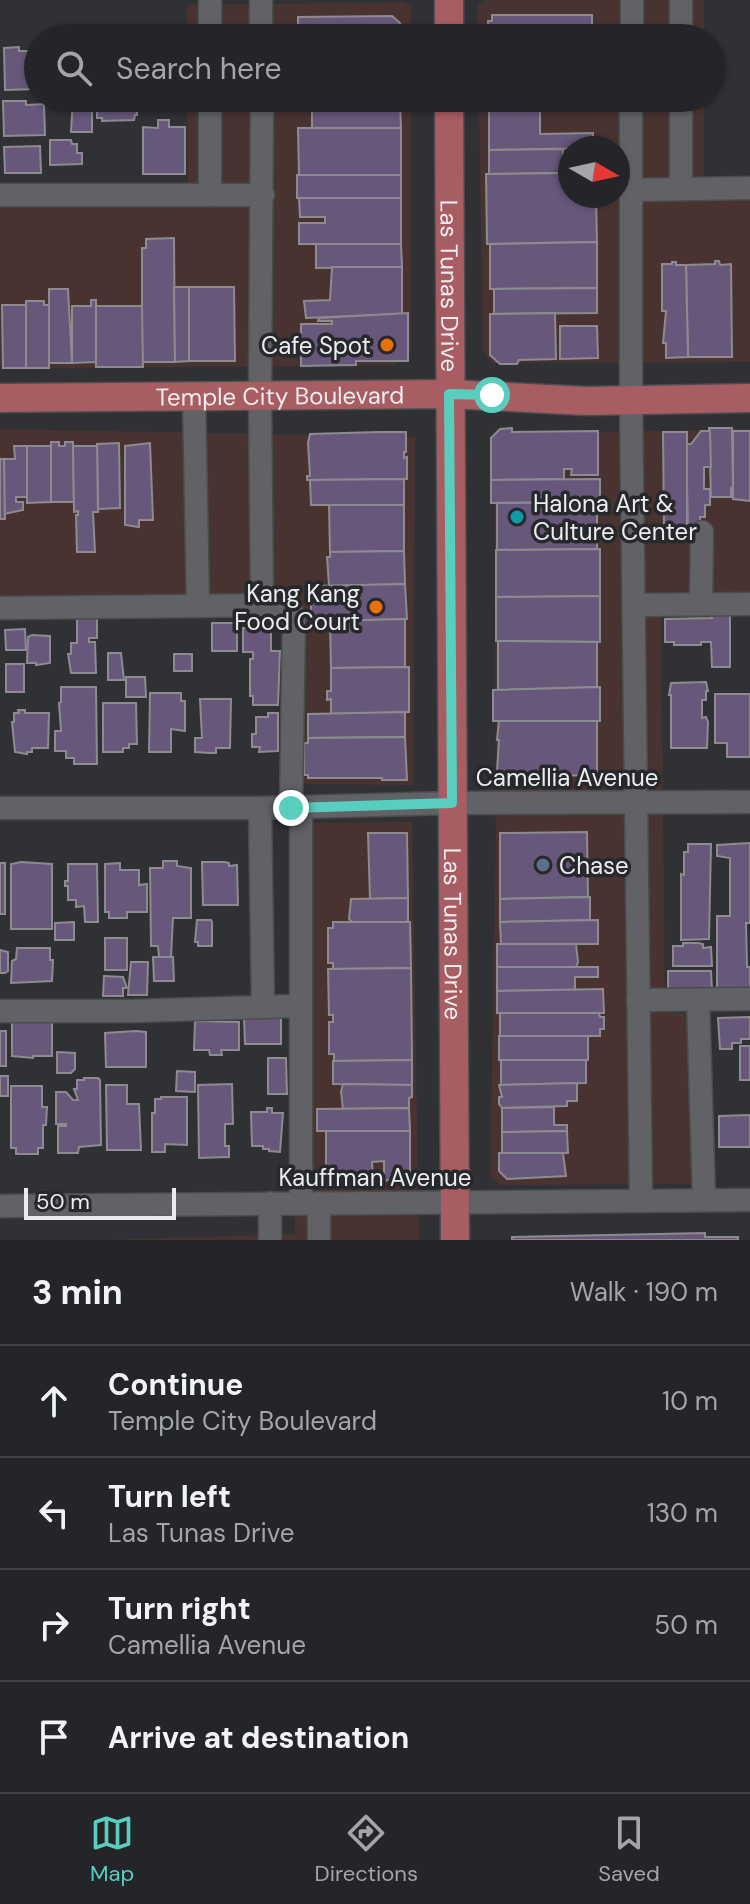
<!DOCTYPE html>
<meta charset="utf-8">
<style>
:root{--surface:#242528;--page:#303134;--text:#f1f3f6;--muted:#a3a5a8;--line:#414245;--accent:#59cebf}
body{margin:0;font-family:"DM Sans",sans-serif;background:var(--page);color:var(--text)}
.compass{position:absolute;left:558px;top:136px;width:72px;height:72px;border-radius:50%;background:var(--surface);box-shadow:0 2px 6px #0004;rotate:99deg}
.scale{position:absolute;left:24px;bottom:20px;width:152px;box-sizing:border-box;padding-left:8px;border:4px solid #ebecee;border-top:0;font-size:22px;line-height:28px;white-space:nowrap;color:#ebecee;-webkit-text-stroke:6px #26282b;paint-order:stroke}
.stop{position:absolute;width:24px;height:24px;margin:-18px;border:6px solid #59cebf;border-radius:50%;background:#fff}
.stop.end{background:#59cebf;border-color:#fff;box-shadow:0 2px 8px #0008}
.list{margin:0;padding:0;list-style:none}
h2{display:flex;justify-content:space-between;align-items:center;height:104px;margin:0;padding:0 32px;font-size:34px}
h2 small{font-size:26px;font-weight:400;color:var(--muted)}
.list li{display:grid;grid-template-columns:52px 1fr auto;gap:24px;align-items:center;box-sizing:border-box;height:112px;padding:0 32px;border-top:2px solid var(--line)}
.list b{display:block;font-size:30px;white-space:nowrap}
.list p{margin:0;font-size:26px;white-space:nowrap;color:var(--muted)}
.list em{font-size:26px;font-style:normal;color:var(--muted)}
.icon{flex:none;width:44px;height:44px;fill:none;stroke:currentColor;stroke-width:2;stroke-linecap:round;stroke-linejoin:round}
.map{position:relative;flex:none;width:750px;height:1240px;overflow:hidden}
.search{position:absolute;background:var(--surface);box-shadow:0 2px 6px #0004;left:24px;right:24px;top:24px;height:88px;display:flex;align-items:center;gap:20px;box-sizing:border-box;padding:0 28px;border-radius:44px;color:var(--muted);font-size:30px}
.sheet{height:552px;background:var(--surface)}
nav{display:flex;justify-content:space-around;align-items:center;box-sizing:border-box;height:112px;border-top:2px solid var(--line);background:var(--surface);font-size:22px;color:var(--muted)}
nav a{display:grid;justify-items:center;gap:4px}
nav .on{color:var(--accent)}
.map>svg:first-child{display:block}
.commercial{fill:#483331;fill-rule:evenodd}
.building{fill:#67587b;stroke:#8d8b8f;stroke-width:2;fill-rule:evenodd}
.lines{fill:none;stroke-linecap:round;stroke-linejoin:round}
.minor-casing{stroke:#4b4c4e;stroke-width:25}
.major-casing{stroke:#4b4c4e;stroke-width:31}
.minor{stroke:#616266;stroke-width:22}
.major{stroke:#a85d62;stroke-width:28}
.route{stroke:#59cebf;stroke-width:10}
.food-dot{fill:#e8710a;stroke:#26282b;stroke-width:3}
.culture-dot{fill:#0f9aa8;stroke:#26282b;stroke-width:3}
.service-dot{fill:#5c6f8a;stroke:#26282b;stroke-width:3}
.labels{text-anchor:middle;dominant-baseline:central;stroke-width:7;stroke-linejoin:round;paint-order:stroke}
.street-label{font-size:24px;fill:#ebecee;stroke:#26282b}
.poi-label{font-size:24px;fill:#ebecee;stroke:#26282b;text-anchor:end}
</style>
<div class="map">
<svg width="750" height="1240" viewBox="0 0 750 1240">
<rect width="100%" height="100%" fill="#303135"/>
<!-- commercial -->
<g class="commercial">
<path d="M486 0H704V38H478V6Z"/>
<path d="M404 2 411 7V38H187V5Z"/>
<path d="M187 98H411V354L394 365 0 369V198L188 196Z"/>
<path d="M479 98H704V191H750V362L492 363 483 351ZM570 148H618V196H570Z"/>
<path d="M0 429 415 437 413 785 287 784V616L0 607Z"/>
<path d="M750 429V596L661 599 665 1013H711L712 1184 501 1185 490 1177 496 835 494 434Z"/>
<path d="M412 822 419 1240H105L295 1234 291 823Z"/>
</g>
<!-- building -->
<g class="building">
<path d="M492 15H592V38H492V32H488V21H492Z"/>
<path d="M392 16 400 23V38H298V17Z"/>
<path d="M19 47V51H38V89L5 90 4 48Z"/>
<path d="M73 98H87V111H92V132H71Z"/>
<path d="M97 98H137V115H135L134 120 102 121V118H97Z"/>
<path d="M325 98H400V104L325 105Z"/>
<path d="M489 98H590V103L489 104Z"/>
<path d="M3 101H26V105L44 104 45 135 4 136Z"/>
<path d="M540 103V134L593 133V148L489 150V104Z"/>
<path d="M400 104 401 128H312V105Z"/>
<path d="M158 120H169V127H185V174H143V127L158 128Z"/>
<path d="M298 128H401V175H299Z"/>
<path d="M50 140H71L72 144H77V153H82V164L50 165Z"/>
<path d="M40 146 41 173H5L4 147Z"/>
<path d="M563 149V173L489 174V150Z"/>
<path d="M563 173H570V196H596L597 242 487 244 486 174Z"/>
<rect x="297" y="175" width="104" height="23"/>
<path d="M299 198H401V244H299V223H325V217H300Z"/>
<path d="M174 238 175 362H142V248H146V239Z"/>
<path d="M597 242V288L490 289V244Z"/>
<path d="M316 244H401L402 267 316 268Z"/>
<path d="M715 261H719L720 265 731 264 732 357H688L686 265 715 264Z"/>
<path d="M672 262H676V265H686L688 357 666 358V343H663L666 311H662V264H672Z"/>
<path d="M332 267H402V314L306 318 304 301 330 300Z"/>
<path d="M174 287H189V361L175 362Z"/>
<path d="M189 287H234L235 361H189Z"/>
<path d="M597 288V313L494 314V289Z"/>
<path d="M49 289H68L72 363H49Z"/>
<path d="M91 300H96V362L72 363V306H91Z"/>
<path d="M26 301H44V305H49V368H26Z"/>
<path d="M2 305H26V368H3Z"/>
<path d="M96 306H142L143 367H96Z"/>
<path d="M408 313V361H356V365L301 366V324H332V321H318L319 318Z"/>
<path d="M555 313 556 359 519 360 517 364H500L490 355V314Z"/>
<path d="M560 326H597L598 358 560 359Z"/>
<path d="M512 428V432L598 431V475H571L572 469H564V479L491 480V438L500 429Z"/>
<path d="M709 428H732L733 489 731 488V497H711Z"/>
<path d="M701 431H710L711 467H704V489H710V505H705V517H700V530H688L686 444H691Z"/>
<path d="M733 431H750V501L733 499Z"/>
<path d="M379 432H406V452H404V458L407 457V479L307 480V476H310L308 443 310 434Z"/>
<path d="M663 432H687V525H670V528H664Z"/>
<path d="M51 442H59V446H65V442H73L74 502H51Z"/>
<path d="M119 443 120 508 98 509 97 444Z"/>
<path d="M150 443 153 520H139V527L125 525V446Z"/>
<path d="M14 446H27V497H16V502H23V510L4 514V459H15Z"/>
<path d="M27 446H51V502L27 503Z"/>
<path d="M73 446H97L98 512H93L95 552H77L76 515H78V511L74 512Z"/>
<path d="M0 459H4L5 519H0Z"/>
<path d="M404 479V505H311L310 480Z"/>
<path d="M600 479V502L491 503V480Z"/>
<path d="M597 502V549L497 550V503Z"/>
<path d="M329 505H404V551L330 552Z"/>
<path d="M600 549V596L496 597V550Z"/>
<path d="M404 551 405 584 329 586 327 557H330V552Z"/>
<path d="M405 584 407 619 311 621V586Z"/>
<path d="M600 596V642L496 641V597Z"/>
<path d="M711 615H730V667H712L711 642H701V645H674V642H665V619L712 618Z"/>
<path d="M77 618H97V638H89V642H95L96 673H71L68 654H71V643H77Z"/>
<path d="M405 619V667L331 668 330 621Z"/>
<rect x="212" y="623" width="25" height="28"/>
<path d="M243 628H271V651H280L278 705H253V696H250V659H253V652H243Z"/>
<path d="M25 629 26 650H6L5 630Z"/>
<path d="M32 635 50 636V663L36 665V663H27L28 637Z"/>
<path d="M498 641 597 642V687L498 690Z"/>
<path d="M108 653H121L124 680H108Z"/>
<rect x="174" y="654" width="18" height="17"/>
<rect x="6" y="664" width="18" height="28"/>
<path d="M409 667V712L331 714V699L327 700V691H331V668Z"/>
<path d="M126 677H145L146 697H126Z"/>
<path d="M706 682 708 691H706V700H702V718L706 717 708 722 707 748H671V695H669L671 683Z"/>
<path d="M61 687H96L97 764H74V758H66V751H55V731H61L59 703 61 702Z"/>
<path d="M600 687V721H493V690Z"/>
<path d="M150 693H181V701H185V731L171 729V752H149Z"/>
<path d="M715 694H750V757H727V743H715Z"/>
<path d="M200 699H231L230 748H216V753H210L195 752V738H202Z"/>
<path d="M103 703H136L137 744H129V748H123V752H103Z"/>
<path d="M18 710H25V713H49L48 748H32V752H27V754L15 752 12 722H14V713H19Z"/>
<path d="M405 712V737L308 738V714Z"/>
<path d="M268 713H278V751L259 752 260 747H252V734H256V717H268Z"/>
<path d="M499 721H597V775L499 777V772H497L499 740H497Z"/>
<path d="M405 737 407 780H382V778H308V775H304V743H308V738Z"/>
<path d="M587 832 588 897 500 899V833Z"/>
<path d="M368 833H407L408 898 370 899Z"/>
<path d="M750 843V923H746L747 967H750V991L717 992V916H730V858L717 856V845Z"/>
<path d="M688 844H711L709 939 681 940V874L684 875V852H688Z"/>
<path d="M163 861H177V866L191 868V918H173L171 957H159L158 946H151L150 868H163Z"/>
<path d="M21 862 52 864V929H11V864Z"/>
<path d="M202 862H225L229 863V866L237 865 238 905H203Z"/>
<rect x="0" y="863" width="5" height="51"/>
<path d="M120 863V870H139V885L147 884V912H127V918H109V912H105V864Z"/>
<path d="M68 864H97L98 922H85L84 906 76 907V900H68V886H65V881H68Z"/>
<path d="M590 897V920L500 922V899Z"/>
<path d="M408 898V922H352L349 919 351 899Z"/>
<path d="M197 920H211L212 922V946H198V942H195Z"/>
<path d="M598 920V944H501L500 922Z"/>
<path d="M74 922V940H55V923Z"/>
<path d="M333 922H410L411 968 333 969V963H328V928H333Z"/>
<rect x="105" y="938" width="22" height="32"/>
<path d="M683 943H698L703 944V948L711 947 712 966H673V946H683Z"/>
<path d="M497 944H576L578 962 576 967H497Z"/>
<path d="M17 948H50V960H53L52 981 11 983 12 961 16 959Z"/>
<path d="M0 950 8 952V971L5 973H0Z"/>
<path d="M153 957H173L174 981H154Z"/>
<path d="M131 962H148L147 995H128Z"/>
<path d="M497 967H598V977H575V990L497 991Z"/>
<path d="M411 968 412 1060 334 1061V1054H329V1022H333V1015H329L328 969Z"/>
<path d="M668 971H711L712 991H668Z"/>
<path d="M104 976 123 977 127 988H123V996H103Z"/>
<path d="M603 989 604 1013H497V991Z"/>
<path d="M500 1013H599L600 1017H604V1029H600V1036H500Z"/>
<path d="M244 1017H281V1044H245Z"/>
<path d="M750 1017V1039H741V1043H732V1049H720L718 1018Z"/>
<path d="M12 1021H52V1056H33V1058L12 1056Z"/>
<path d="M195 1021 239 1022V1050H221L222 1055H210L209 1050H194Z"/>
<rect x="0" y="1031" width="6" height="35"/>
<path d="M136 1031 146 1032V1067H106L105 1033Z"/>
<rect x="499" y="1036" width="89" height="24"/>
<rect x="740" y="1046" width="10" height="34"/>
<path d="M57 1052 75 1053V1069L71 1073H57Z"/>
<path d="M268 1058H286L287 1094H268Z"/>
<path d="M412 1060V1085L333 1084V1061Z"/>
<path d="M501 1060H586V1083L501 1085Z"/>
<path d="M177 1071 195 1072V1092L176 1091Z"/>
<rect x="0" y="1076" width="8" height="20"/>
<path d="M84 1078H98L100 1080 101 1145 79 1147 78 1153H58V1126H66V1124H56V1092H66L73 1100H78L74 1089H77V1080H84Z"/>
<path d="M577 1083V1101H567V1106L502 1108 499 1104V1097H502L499 1085Z"/>
<path d="M232 1084 233 1124H225V1146H229V1157L199 1158 198 1085Z"/>
<path d="M343 1084 412 1085V1097L409 1098V1108L343 1109 341 1092Z"/>
<path d="M106 1085H127V1104H139L141 1150H107Z"/>
<path d="M11 1086H42V1107H47L46 1125H43V1148H38V1154H16V1148H11Z"/>
<path d="M161 1097H187V1145L165 1144V1152H152V1113H155V1099H161Z"/>
<path d="M554 1107V1125H567V1131L502 1132V1108Z"/>
<path d="M267 1108H272V1113H283L280 1152 269 1151V1149H263V1146H252L251 1112H267Z"/>
<path d="M409 1108 410 1131H317V1109Z"/>
<path d="M750 1115V1147H719V1116Z"/>
<path d="M326 1131H410V1180L326 1181ZM384 1161V1176L373 1177 372 1162Z"/>
<path d="M567 1131 568 1153H502V1132Z"/>
<path d="M499 1153H563L566 1176 507 1179 499 1171Z"/>
<path d="M705 1233V1237H738V1240H512V1237Z"/>
</g>
<g class="lines">
<!-- minor casing -->
<g class="minor-casing">
<g id="minor">
<path d="M261 0V38"/>
<path d="M681 0V38"/>
<path d="M210 38V0"/>
<path d="M632 38V0"/>
<path d="M262 98 260 396 262 605"/>
<path d="M631 98V400L641 1201"/>
<path d="M681 98V189"/>
<path d="M631 190 750 188"/>
<path d="M0 195H263"/>
<path d="M210 195V98"/>
<path d="M194 397 198 606 287 605 294 616 291 808"/>
<path d="M701 604 702 532"/>
<path d="M635 605 750 604"/>
<path d="M0 608 198 606"/>
<path d="M0 808H260L452 803 750 802"/>
<path d="M260 808 263 1007"/>
<path d="M301 808V1203"/>
<path d="M638 1000 750 999"/>
<path d="M698 1000 704 1200"/>
<path d="M0 1011H133L299 1006"/>
<path d="M270 1203V1240"/>
<path d="M319 1203V1240"/>
<path d="M0 1206 750 1200"/>
</g>
</g>
<!-- major casing -->
<g class="major-casing">
<g id="major">
<path d="M449 0V38"/>
<path id="s1" d="M449 98 455 1240"/>
<path id="s2" d="M0 398 449 394 587 401 750 398"/>
</g>
</g>
<!-- minor -->
<use href="#minor" class="minor"/>
<!-- major -->
<use href="#major" class="major"/>
</g>
<g class="lines">
<!-- route -->
<path class="route" d="M291 808 452 803 449 394 492 395"/>
</g>
<!-- markers -->
<g class="food-dot">
<circle cx="387" cy="345" r="8"/>
<circle cx="376" cy="607" r="8"/>
</g>
<circle class="culture-dot" cx="517" cy="517" r="8"/>
<circle class="service-dot" cx="543" cy="865" r="8"/>
<g class="labels">
<!-- street labels -->
<g class="street-label">
<text stroke="none"><textPath href="#s1" startOffset="188">Las Tunas Drive</textPath></text>
<text stroke="none"><textPath href="#s2" startOffset="280">Temple City Boulevard</textPath></text>
<text x="567" y="777">Camellia Avenue</text>
<text stroke="none"><textPath href="#s1" startOffset="836">Las Tunas Drive</textPath></text>
<text x="375" y="1177">Kauffman Avenue</text>
</g>
<!-- poi labels -->
<g class="poi-label">
<text x="371" y="345">Cafe Spot</text>
<text x="533" y="503" text-anchor="start">Halona Art &amp;<tspan x="533" dy="28">Culture Center</tspan></text>
<text x="360" y="593">Kang Kang<tspan x="360" dy="28">Food Court</tspan></text>
<text x="559" y="865" text-anchor="start">Chase</text>
</g>
</g>
</svg>
<svg class="compass" viewBox="-18 -18 36 36"><path d="M0-13l5 13h-10z" fill="#e53935"/><path d="M0 13l5-13h-10z" fill="#a3a5a8"/></svg>
<div class="scale">50 m</div>
<div class="stop" style="left:492px;top:395px"></div>
<div class="stop end" style="left:291px;top:808px"></div>
<div class="search"><svg class="icon" aria-label="search" viewBox="0 0 24 24"><circle cx="10" cy="10" r="6"/><path d="M15 15l6 6"/></svg>Search here</div>
</div>
<section class="sheet">
<h2>3 min<small>Walk · 190 m</small></h2>
<ul class="list">
<li><svg class="icon" aria-label="ahead" viewBox="0 0 24 24"><path d="M12 20V5M6 11l6-6 6 6"/></svg><div><b>Continue</b><p>Temple City Boulevard</p></div><em>10 m</em></li>
<li><svg class="icon" aria-label="left" viewBox="0 0 24 24"><path d="M17 20v-9H6M10 6l-5 5 5 5"/></svg><div><b>Turn left</b><p>Las Tunas Drive</p></div><em>130 m</em></li>
<li><svg class="icon" aria-label="right" viewBox="0 0 24 24"><path d="M7 20v-9h11M14 6l5 5-5 5"/></svg><div><b>Turn right</b><p>Camellia Avenue</p></div><em>50 m</em></li>
<li><svg class="icon" aria-label="arrive" viewBox="0 0 24 24"><path d="M6 21V4h12l-3 4 3 4H6"/></svg><div><b>Arrive at destination</b></div></li>
</ul>
</section>
<nav>
<a class="on"><svg class="icon" aria-label="map" viewBox="0 0 24 24"><path d="M3 6l6-2 6 2 6-2v14l-6 2-6-2-6 2zM9 4v14M15 6v14"/></svg>Map</a>
<a><svg class="icon" aria-label="directions" viewBox="0 0 24 24"><path d="M12 3l9 9-9 9-9-9zM9 14v-3h6M13 9l2 2-2 2"/></svg>Directions</a>
<a><svg class="icon" aria-label="saved" viewBox="0 0 24 24"><path d="M7 4h10v16l-5-4-5 4z"/></svg>Saved</a>
</nav>
